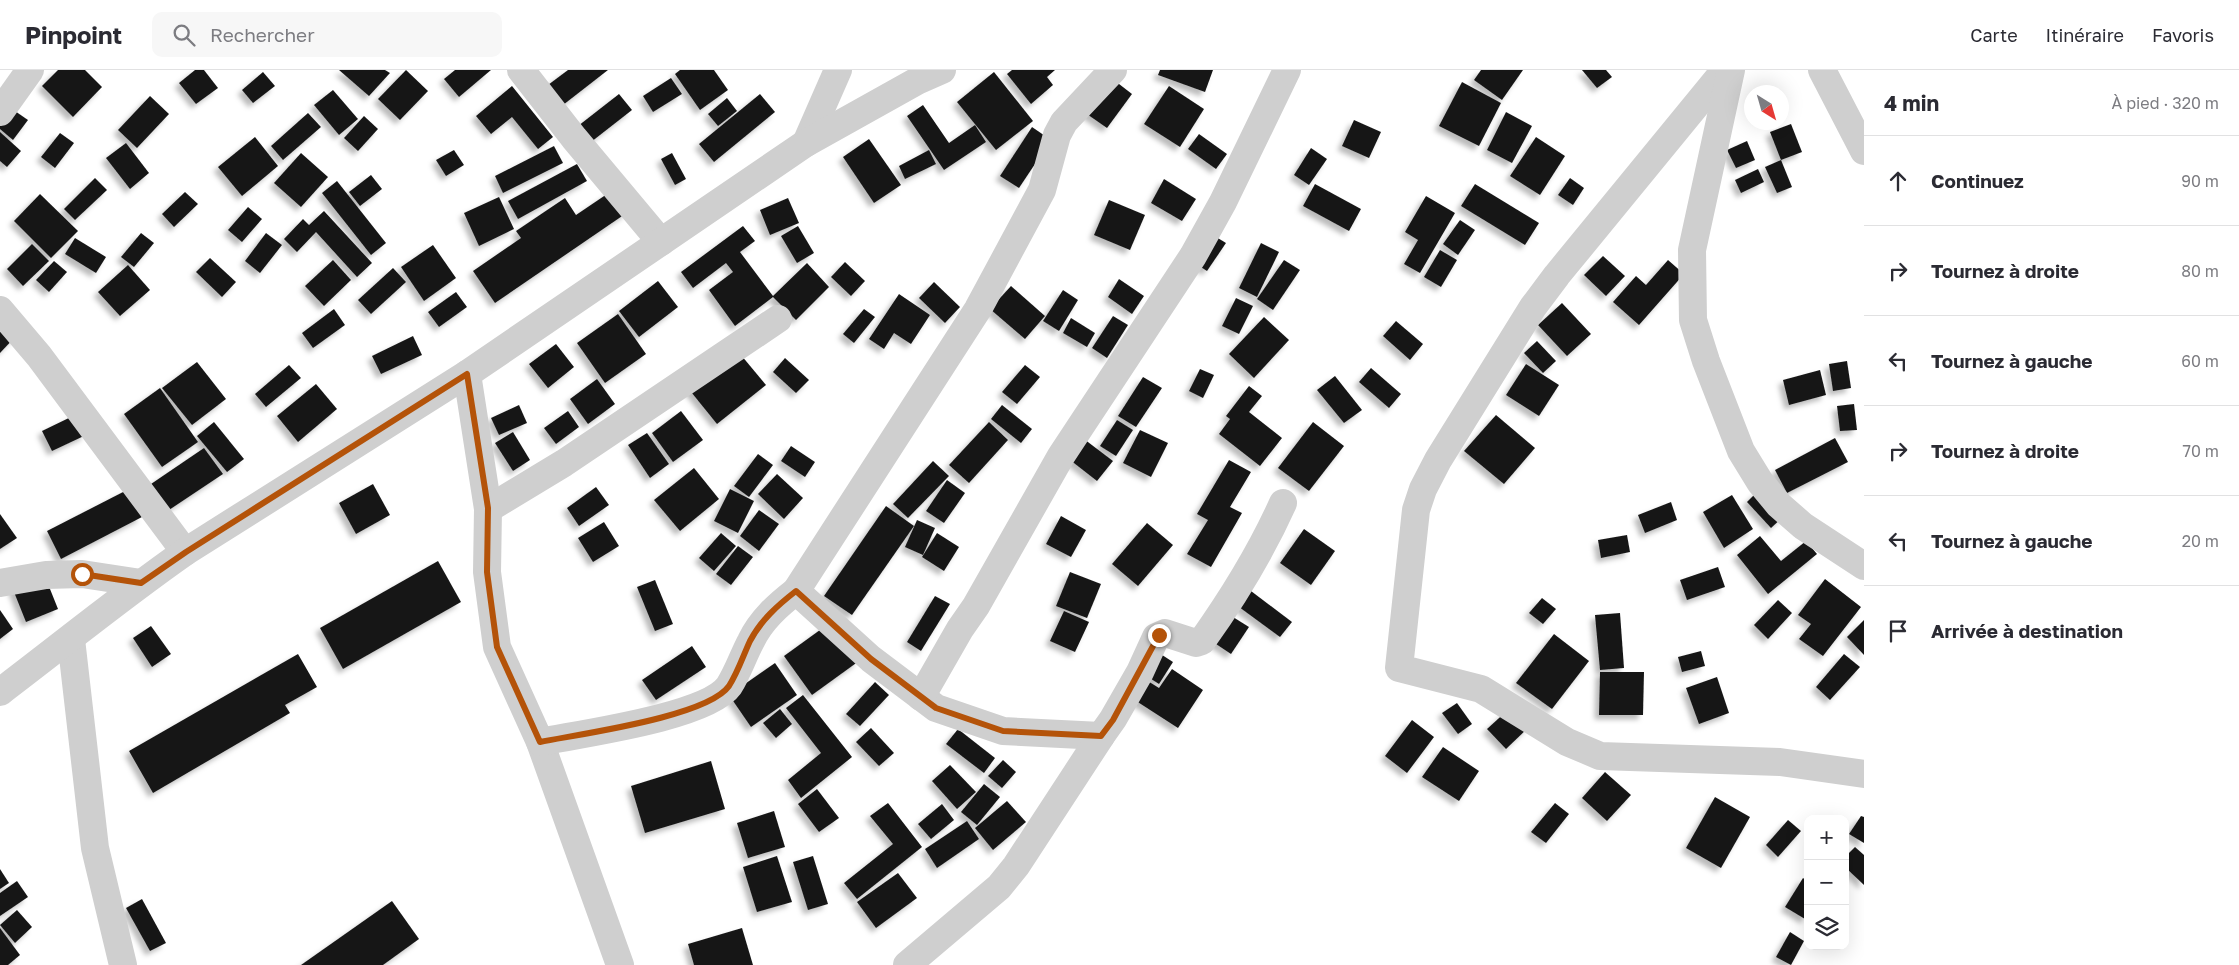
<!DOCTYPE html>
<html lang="fr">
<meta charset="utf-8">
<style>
:root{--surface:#fff;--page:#f7f7f7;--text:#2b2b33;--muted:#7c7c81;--line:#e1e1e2}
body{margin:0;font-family:"Golos Text",sans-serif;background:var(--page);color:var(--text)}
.controls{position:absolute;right:15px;bottom:15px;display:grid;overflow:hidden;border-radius:10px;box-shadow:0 5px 20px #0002}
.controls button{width:45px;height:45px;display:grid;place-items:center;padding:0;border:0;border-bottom:1px solid var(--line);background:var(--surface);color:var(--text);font:25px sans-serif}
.compass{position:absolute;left:1744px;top:15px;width:45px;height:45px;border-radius:50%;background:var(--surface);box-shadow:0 5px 20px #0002;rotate:143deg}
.stop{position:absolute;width:15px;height:15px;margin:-11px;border:4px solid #b45309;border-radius:50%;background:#fff}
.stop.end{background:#b45309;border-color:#fff;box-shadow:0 1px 5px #0008}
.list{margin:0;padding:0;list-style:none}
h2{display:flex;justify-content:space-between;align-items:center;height:65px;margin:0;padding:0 20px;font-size:21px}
h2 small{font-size:16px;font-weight:400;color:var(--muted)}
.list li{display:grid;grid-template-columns:32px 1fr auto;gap:15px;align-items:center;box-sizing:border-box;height:90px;padding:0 20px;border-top:1px solid var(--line)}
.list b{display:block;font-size:19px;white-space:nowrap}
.list em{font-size:16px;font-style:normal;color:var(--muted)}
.icon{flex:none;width:28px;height:28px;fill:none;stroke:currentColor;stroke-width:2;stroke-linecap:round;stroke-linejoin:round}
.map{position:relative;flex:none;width:1864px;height:895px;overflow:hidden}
header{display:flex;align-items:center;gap:30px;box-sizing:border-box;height:70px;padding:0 25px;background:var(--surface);border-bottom:1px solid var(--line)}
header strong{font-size:24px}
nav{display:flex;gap:28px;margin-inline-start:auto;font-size:18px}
.search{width:350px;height:45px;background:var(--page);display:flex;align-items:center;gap:12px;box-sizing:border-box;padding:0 18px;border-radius:10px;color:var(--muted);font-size:19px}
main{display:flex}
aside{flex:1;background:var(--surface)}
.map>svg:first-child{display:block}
.building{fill:#191919;filter:url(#shadow)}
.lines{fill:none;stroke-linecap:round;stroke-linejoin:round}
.minor{stroke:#cfcfcf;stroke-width:28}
.route{stroke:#b45309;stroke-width:6}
</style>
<header>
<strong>Pinpoint</strong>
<div class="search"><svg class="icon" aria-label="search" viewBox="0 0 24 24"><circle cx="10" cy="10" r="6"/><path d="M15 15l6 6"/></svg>Rechercher</div>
<nav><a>Carte</a><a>Itinéraire</a><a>Favoris</a></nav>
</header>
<main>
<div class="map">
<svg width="1864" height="895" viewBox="0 0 1864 895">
<defs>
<filter id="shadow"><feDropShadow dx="-4.5" dy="4.5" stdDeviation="2.5" flood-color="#0004"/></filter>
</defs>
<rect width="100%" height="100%" fill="#fff"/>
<!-- building -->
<g class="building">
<path d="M58 0H85L102 17 73 47 42 16Z"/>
<path d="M195 0H204L218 18 196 34 179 13Z"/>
<path d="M339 0H385L390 3 369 26Z"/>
<path d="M406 0 428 21 400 50 378 29Z"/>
<path d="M455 0H491L459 27 444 9Z"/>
<path d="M568 0H608L563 35 548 15Z"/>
<path d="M680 0H714L728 20 700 40 675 4Z"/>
<path d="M1012 0H1055L1047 7 1053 15 1031 34 1007 4Z"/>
<path d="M1160 0H1213L1205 22 1158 5Z"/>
<path d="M1481 0H1523L1502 30 1474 10Z"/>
<path d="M1582 0H1606L1612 7 1597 18Z"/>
<path d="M263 2 275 16 253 33 242 20Z"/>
<path d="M994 2 1033 51 996 80 957 32Z"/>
<path d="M1110 7 1132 24 1107 58 1084 42Z"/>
<path d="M671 8 682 24 653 42 643 26Z"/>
<path d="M1462 12 1501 33 1479 76 1439 56Z"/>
<path d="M512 16 553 67 538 79 512 47 491 64 476 46Z"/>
<path d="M1169 16 1204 39 1180 77 1144 54Z"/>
<path d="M333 20 358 49 339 65 314 35Z"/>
<path d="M619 24 632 40 591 72 578 56Z"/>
<path d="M760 24 775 42 714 92 699 74Z"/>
<path d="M150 26 169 44 137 78 118 60Z"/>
<path d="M727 28 737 41 718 56 708 44Z"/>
<path d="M923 35 949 73 975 55 986 72 944 100 907 46Z"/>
<path d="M12 39 28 50 13 70 0 59V55Z"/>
<path d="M1506 42 1532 56 1512 93 1487 80Z"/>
<path d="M308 43 321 57 283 90 271 76Z"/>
<path d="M364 46 378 59 358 81 344 68Z"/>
<path d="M1354 50 1381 62 1369 88 1342 76Z"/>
<path d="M1791 54 1802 82 1781 90 1770 62Z"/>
<path d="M1032 57 1051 70 1019 118 1000 106Z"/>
<path d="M0 62 21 81 7 97 0 91Z"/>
<path d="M60 63 74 73 55 98 41 87Z"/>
<path d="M1199 64 1227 84 1216 99 1188 79Z"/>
<path d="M255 67 278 96 242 126 218 97Z"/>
<path d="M1536 67 1565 86 1540 125 1510 106Z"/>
<path d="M869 69 901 115 874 133 843 87Z"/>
<path d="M1747 71 1755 90 1736 98 1727 80Z"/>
<path d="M126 73 149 103 130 119 106 88Z"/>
<path d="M554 76 563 93 503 123 495 106Z"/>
<path d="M1311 78 1327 89 1309 115 1294 105Z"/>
<path d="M454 80 464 95 446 106 436 90Z"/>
<path d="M929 80 936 94 905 109 899 96Z"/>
<path d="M301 83 328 107 301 137 274 113Z"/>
<path d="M672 83 686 109 675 115 661 89Z"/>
<path d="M1781 90 1792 117 1777 123 1765 97Z"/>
<path d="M577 94 587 111 518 149 508 131Z"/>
<path d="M1758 99 1764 112 1741 123 1735 110Z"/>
<path d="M371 105 382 119 360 136 349 122Z"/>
<path d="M95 108 107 120 75 150 64 139Z"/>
<path d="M1570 108 1584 118 1573 135 1558 125Z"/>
<path d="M1164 109 1196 129 1182 151 1151 133Z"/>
<path d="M337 111 386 173 371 185 322 123Z"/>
<path d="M1315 114 1361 139 1349 161 1303 136Z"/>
<path d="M1475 114 1539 153 1525 175 1461 136Z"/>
<path d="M613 120 628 142 495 233 473 201 521 168 516 161 565 128 576 145Z"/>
<path d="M185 122 198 134 174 157 162 144Z"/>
<path d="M40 124 78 161 51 188 14 151Z"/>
<path d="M1426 126 1455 143 1420 203 1404 194 1418 170 1405 162Z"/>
<path d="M499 127 514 159 479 176 464 143Z"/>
<path d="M788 128 799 153 770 165 760 140Z"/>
<path d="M1109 130 1145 145 1130 180 1094 165Z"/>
<path d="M248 137 262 149 242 172 228 160Z"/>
<path d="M324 141 372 193 357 207 316 162 297 182 284 169 303 149 309 155Z"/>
<path d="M1460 150 1475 160 1458 185 1443 174Z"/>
<path d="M743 156 755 171 740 182 773 226 807 193 829 217 796 250 773 227 735 256 709 220 733 202 726 193 693 218 681 202Z"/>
<path d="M798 156 814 183 797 193 781 166Z"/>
<path d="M1208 162 1226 173 1207 201 1190 190Z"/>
<path d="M141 163 154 173 134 197 121 187Z"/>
<path d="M266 163 282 175 260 203 245 191Z"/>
<path d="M75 168 106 187 96 203 65 184Z"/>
<path d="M1261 173 1279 182 1257 227 1239 218Z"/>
<path d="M32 174 49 191 23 216 7 199Z"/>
<path d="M433 175 456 208 424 231 401 197Z"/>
<path d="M1440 180 1457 190 1441 217 1424 207Z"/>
<path d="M1603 186 1625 206 1606 226 1584 205Z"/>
<path d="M210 188 236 212 222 227 196 202Z"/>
<path d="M333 190 351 210 324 236 305 216Z"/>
<path d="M1284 190 1300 200 1273 240 1257 229Z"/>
<path d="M1668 190 1684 204 1639 255 1613 232 1636 206 1646 215Z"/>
<path d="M54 191 67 202 49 222 36 210Z"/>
<path d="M845 192 865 211 851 226 831 207Z"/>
<path d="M128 195 150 220 120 246 98 222Z"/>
<path d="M393 198 406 212 371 244 358 230Z"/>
<path d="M1119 209 1144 226 1132 244 1108 227Z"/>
<path d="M658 211 678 237 639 267 619 241Z"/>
<path d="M934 212 960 237 945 253 919 228Z"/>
<path d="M1011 216 1045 246 1025 269 990 239Z"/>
<path d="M1063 220 1078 230 1059 261 1043 251Z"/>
<path d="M456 222 467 237 439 257 428 242Z"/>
<path d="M899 224 930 245 911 274 894 263 884 279 869 269Z"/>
<path d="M1236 228 1253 236 1239 264 1222 256Z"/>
<path d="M1562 233 1591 264 1567 286 1538 255Z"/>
<path d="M334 239 345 255 313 278 302 263Z"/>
<path d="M864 239 875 247 854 273 843 264Z"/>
<path d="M618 244 646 284 605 313 577 273Z"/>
<path d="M1113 246 1128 255 1107 288 1092 278Z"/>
<path d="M1264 247 1289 270 1254 308 1229 284Z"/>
<path d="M1071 248 1095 263 1087 277 1063 263Z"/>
<path d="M0 251 16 266 0 283Z"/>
<path d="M1396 251 1423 274 1410 290 1383 266Z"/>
<path d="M413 266 422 285 381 304 372 286Z"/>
<path d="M1537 271 1556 291 1543 303 1524 283Z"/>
<path d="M556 274 574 297 548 318 529 294Z"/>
<path d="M736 279 766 315 717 354 679 307Z"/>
<path d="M785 288 809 310 796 323 773 302Z"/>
<path d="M1847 291 1851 318 1833 321 1829 294Z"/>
<path d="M197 292 226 329 192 355 162 318Z"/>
<path d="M1526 294 1559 315 1539 346 1506 325Z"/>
<path d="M289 295 301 308 266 337 255 324Z"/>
<path d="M1025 295 1040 307 1017 334 1002 322Z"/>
<path d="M1371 298 1401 324 1389 338 1359 312Z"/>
<path d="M1200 299 1214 305 1203 328 1189 321Z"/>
<path d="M1820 300 1826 325 1789 335 1783 310Z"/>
<path d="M1335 306 1362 340 1344 353 1317 320Z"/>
<path d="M1143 307 1162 318 1136 357 1118 346Z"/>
<path d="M597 309 615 334 588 354 570 329Z"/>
<path d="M316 314 337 339 298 372 277 346Z"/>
<path d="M1249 316 1262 326 1249 342 1282 368 1260 396 1219 364 1230 349 1226 346Z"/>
<path d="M160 318 198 372 162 397 124 344Z"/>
<path d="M1854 334 1857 360 1840 361 1837 336Z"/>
<path d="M519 335 527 353 499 365 491 348Z"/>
<path d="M1002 335 1032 359 1021 373 991 349Z"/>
<path d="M568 341 579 357 556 374 544 358Z"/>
<path d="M681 341 703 370 673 392 652 363Z"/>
<path d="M75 345 86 365 52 381 42 361Z"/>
<path d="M1496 345 1535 378 1504 414 1464 381Z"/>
<path d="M1117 350 1133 360 1116 386 1100 376Z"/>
<path d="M214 352 244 389 227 402 197 366Z"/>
<path d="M989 352 1008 370 969 413 949 395Z"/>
<path d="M1313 352 1344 376 1309 421 1278 398Z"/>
<path d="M1140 360 1168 373 1151 407 1123 393Z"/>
<path d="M513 362 530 390 513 401 495 373Z"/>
<path d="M647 363 669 394 650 408 628 375Z"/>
<path d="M1080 366 1113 391 1097 411 1065 386Z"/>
<path d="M1835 368 1848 392 1787 423 1775 400Z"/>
<path d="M791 376 815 392 805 407 781 391Z"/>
<path d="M204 378 223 404 169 440 151 414Z"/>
<path d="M758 384 773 395 749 427 734 416Z"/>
<path d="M1229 390 1251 402 1230 437 1242 443 1211 497 1187 484 1208 450 1197 444Z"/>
<path d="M933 391 949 406 908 448 893 434Z"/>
<path d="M694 398 719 429 680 461 654 430Z"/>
<path d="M777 404 803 428 784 449 758 424Z"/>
<path d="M947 410 965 423 944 453 926 441Z"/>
<path d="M373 414 390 445 356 464 339 433Z"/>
<path d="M596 417 609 435 579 456 567 438Z"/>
<path d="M730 419 754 431 738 463 714 451Z"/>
<path d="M127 420 142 447 61 489 47 461Z"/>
<path d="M1758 421 1783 447 1771 458 1747 432Z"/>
<path d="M1732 425 1753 459 1724 478 1703 442Z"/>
<path d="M1671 432 1677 450 1645 463 1638 445Z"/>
<path d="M886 436 914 456 852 545 824 526Z"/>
<path d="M759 440 779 454 759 481 740 466Z"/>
<path d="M0 444 17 468 0 479Z"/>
<path d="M1061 446 1086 460 1071 487 1046 474Z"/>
<path d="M917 450 935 458 923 485 905 477Z"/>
<path d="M604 452 619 476 593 492 578 468Z"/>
<path d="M1147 453 1173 475 1138 516 1112 494Z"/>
<path d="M1304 459 1335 481 1311 515 1280 493Z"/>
<path d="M721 463 736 476 714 501 699 488Z"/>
<path d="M937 463 959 477 944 501 922 487Z"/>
<path d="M1627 465 1630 482 1601 488 1598 470Z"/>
<path d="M1760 466 1781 491 1806 471 1817 484 1768 524 1737 485Z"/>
<path d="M738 476 753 487 731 515 716 504Z"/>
<path d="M438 491 461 532 343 599 320 558Z"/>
<path d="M1718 497 1725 517 1687 530 1680 510Z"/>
<path d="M1070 502 1101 514 1087 548 1056 536Z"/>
<path d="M44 504 58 539 26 552 12 517Z"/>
<path d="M1825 509 1861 537 1823 586 1799 569 1811 554 1798 545Z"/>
<path d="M655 510 673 554 655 561 637 517Z"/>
<path d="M1247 518 1292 552 1280 567 1235 534Z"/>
<path d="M935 526 950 534 921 581 907 572Z"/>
<path d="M1542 528 1556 539 1543 554 1529 543Z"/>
<path d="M1778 530 1792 543 1768 569 1754 555Z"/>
<path d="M0 540 13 559 0 569Z"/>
<path d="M1064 541 1089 552 1075 582 1050 571Z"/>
<path d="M1225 542 1249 557 1231 584 1207 568Z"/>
<path d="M1620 543 1624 598 1600 600 1595 545Z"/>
<path d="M1864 550V585L1847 567Z"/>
<path d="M831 552 859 591 812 625 784 586Z"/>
<path d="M151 556 171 584 152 597 133 568Z"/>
<path d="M1554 564 1589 591 1552 639 1516 613Z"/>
<path d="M692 576 706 597 656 630 642 610Z"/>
<path d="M1701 581 1705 596 1682 602 1678 587Z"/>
<path d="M1159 583 1173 592 1159 614 1145 605Z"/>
<path d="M298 584 317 617 285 635 290 643 153 723 129 681Z"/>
<path d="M1844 584 1860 597 1830 630 1816 617Z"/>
<path d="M775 593 797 625 751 657 729 625Z"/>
<path d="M1172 599 1203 620 1178 658 1130 627 1143 608 1159 618Z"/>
<path d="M1600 602H1644L1643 645H1599Z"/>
<path d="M1717 607 1729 643 1699 654 1686 618Z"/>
<path d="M875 612 889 625 860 656 846 644Z"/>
<path d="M803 625 852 687 801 728 788 710 821 683 786 638Z"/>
<path d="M1457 633 1472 654 1458 664 1442 643Z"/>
<path d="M1510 638 1529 657 1506 679 1487 659Z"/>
<path d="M780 639 792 654 776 668 763 653Z"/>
<path d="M1412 650 1434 667 1407 703 1385 686Z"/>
<path d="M871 658 894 683 879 696 856 672Z"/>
<path d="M958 659 995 688 984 703 946 674Z"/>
<path d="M1443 677 1479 701 1459 731 1422 707Z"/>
<path d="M1003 690 1016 702 1002 718 988 706Z"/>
<path d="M711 691 725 739 645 763 631 716Z"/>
<path d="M950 695 976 722 957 739 932 711Z"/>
<path d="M1605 702 1631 725 1607 751 1582 728Z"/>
<path d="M984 714 1000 727 977 755 961 742Z"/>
<path d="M817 719 839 748 819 762 798 734Z"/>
<path d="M1715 727 1750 747 1721 798 1686 778Z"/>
<path d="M1007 731 1026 752 993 780 975 758Z"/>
<path d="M888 733 922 777 857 829 844 813 893 774 870 746Z"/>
<path d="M1555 733 1569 744 1546 773 1531 762Z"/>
<path d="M942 734 954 750 931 769 918 754Z"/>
<path d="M774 741 785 777 748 788 737 753Z"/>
<path d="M1861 746 1864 747V773L1849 764Z"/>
<path d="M1788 750 1801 761 1778 787 1766 775Z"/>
<path d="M967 751 979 769 937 798 925 779Z"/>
<path d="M1855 777 1864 785V815L1845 797V787Z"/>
<path d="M777 786 792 832 757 842 743 797Z"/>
<path d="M813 786 828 834 808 840 793 792Z"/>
<path d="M0 799 9 813 0 819Z"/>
<path d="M898 803 917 828 876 858 857 832Z"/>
<path d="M1803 808 1808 812V844L1805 849 1785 837Z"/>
<path d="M17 811 28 827 0 846V823Z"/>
<path d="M142 829 166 873 150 881 126 838Z"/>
<path d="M392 831 419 869 383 895H301Z"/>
<path d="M17 840 32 857 15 873 0 855Z"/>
<path d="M0 858 20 885 8 895H0Z"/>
<path d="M742 858 753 895H694L688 874Z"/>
<path d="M1790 862 1804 871 1791 895 1776 887Z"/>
</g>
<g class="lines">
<!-- minor -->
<g class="minor">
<path d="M521 0 574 68 661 172"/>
<path d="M1725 0 1557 205 1533 237 1438 390 1423 419 1416 440 1399 598 1481 619 1567 672 1600 686 1780 692 1864 704"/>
<path d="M1731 0 1692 180 1693 250 1706 291 1741 381 1760 412 1779 435 1803 456 1864 496"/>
<path d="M1822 0 1864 81"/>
<path d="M0 42 30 0"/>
<path d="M806 73 838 0"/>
<path d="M0 240 39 286 185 482"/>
<path d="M467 304 488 439 487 502 497 577 540 672 620 895"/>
<path d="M488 439 564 393 778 249"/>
<path d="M0 513 46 505 82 504 141 513"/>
<path d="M796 521 871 589 936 638 1003 661 1101 666 1113 649 1140 602 1156 567 1165 563 1196 573 1202 571C1234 526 1261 482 1283 433"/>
<path d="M71 569 95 778 123 895"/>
<path d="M0 622C62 575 122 526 185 482L467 304 806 73 917 11 942 0"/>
<path d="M921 627 960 559 976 536 1061 386 1193 186 1223 132 1287 0"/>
<path d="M540 672C579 664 707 647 729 616 738 602 743 586 751 571 761 550 778 535 796 521L978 239 1042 120 1057 65 1064 52 1113 0"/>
<path d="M907 895 999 817 1016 796 1101 666"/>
</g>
</g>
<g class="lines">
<!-- route -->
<path class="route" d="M82 504 141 513 186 482 467 304 488 438 487 502 497 577 540 672C579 664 707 647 729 616 738 602 743 586 750 571 761 550 778 535 796 521L871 589 936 638 1003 661 1101 666 1113 650 1159 565"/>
</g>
</svg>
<div class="controls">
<button>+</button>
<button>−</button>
<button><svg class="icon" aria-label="layers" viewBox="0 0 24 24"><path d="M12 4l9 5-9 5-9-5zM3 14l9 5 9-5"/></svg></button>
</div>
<svg class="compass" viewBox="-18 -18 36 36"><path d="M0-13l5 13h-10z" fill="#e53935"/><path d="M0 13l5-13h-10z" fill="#7c7c81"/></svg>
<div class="stop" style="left:82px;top:504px"></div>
<div class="stop end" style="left:1159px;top:565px"></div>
</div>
<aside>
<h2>4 min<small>À pied · 320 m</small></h2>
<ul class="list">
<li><svg class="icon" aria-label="ahead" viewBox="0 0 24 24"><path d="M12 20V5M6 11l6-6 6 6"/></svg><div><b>Continuez</b></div><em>90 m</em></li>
<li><svg class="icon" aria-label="right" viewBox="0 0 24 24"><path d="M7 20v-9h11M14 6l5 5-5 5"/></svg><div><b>Tournez à droite</b></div><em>80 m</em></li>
<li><svg class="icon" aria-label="left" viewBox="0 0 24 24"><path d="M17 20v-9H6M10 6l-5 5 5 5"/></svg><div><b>Tournez à gauche</b></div><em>60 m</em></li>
<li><svg class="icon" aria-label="right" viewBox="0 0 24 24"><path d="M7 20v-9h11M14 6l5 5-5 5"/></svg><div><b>Tournez à droite</b></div><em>70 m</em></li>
<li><svg class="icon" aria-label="left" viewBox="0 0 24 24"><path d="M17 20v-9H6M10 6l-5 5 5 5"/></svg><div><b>Tournez à gauche</b></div><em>20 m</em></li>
<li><svg class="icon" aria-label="arrive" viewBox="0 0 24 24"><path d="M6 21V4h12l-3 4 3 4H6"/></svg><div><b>Arrivée à destination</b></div></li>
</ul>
</aside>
</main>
